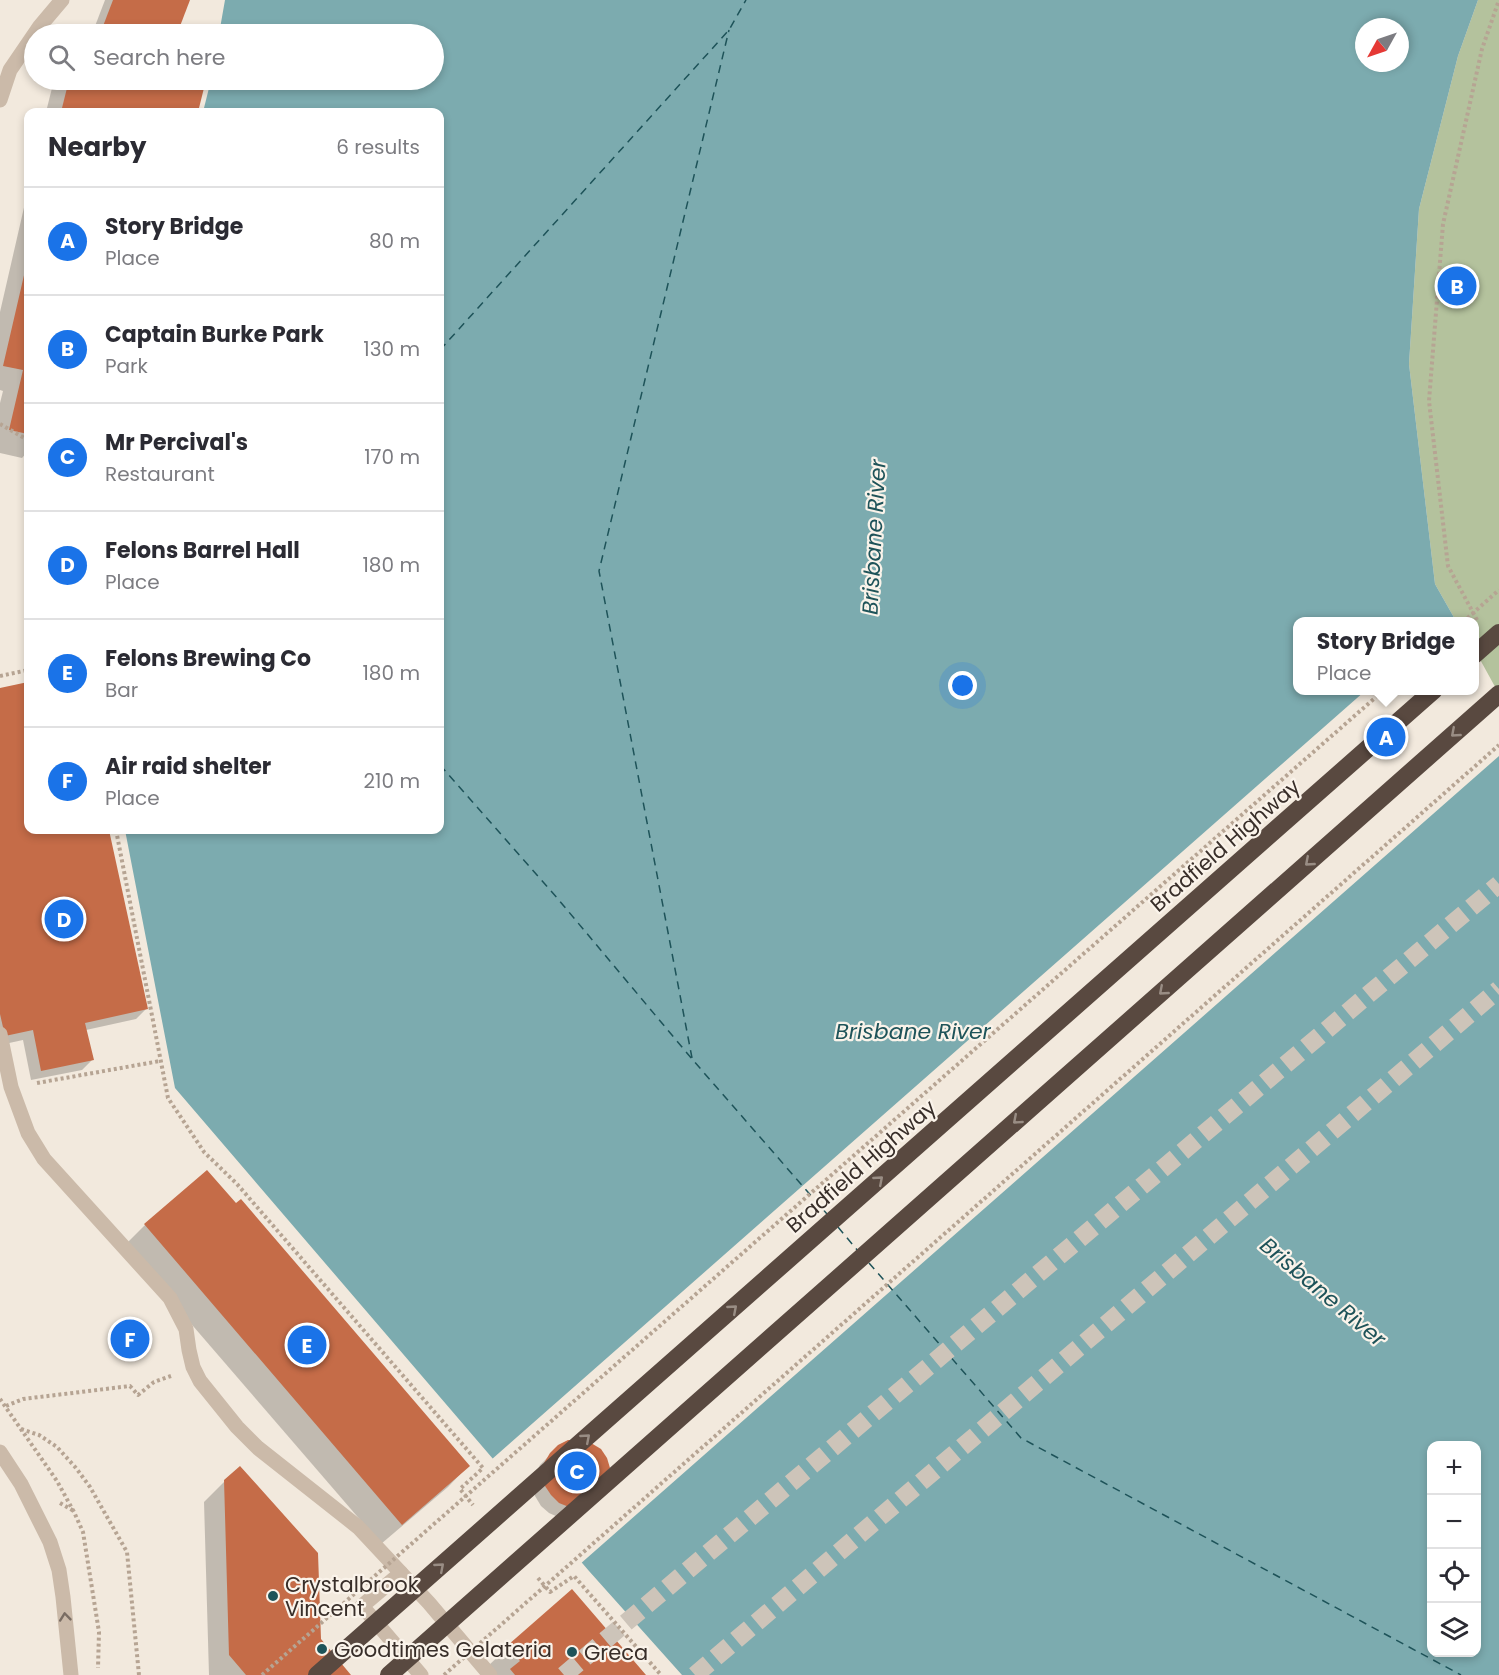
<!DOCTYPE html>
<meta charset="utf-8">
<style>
:root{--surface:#fff;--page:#f7f7f7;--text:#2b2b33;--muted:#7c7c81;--line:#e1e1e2;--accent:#1a73e8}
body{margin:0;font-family:Poppins,sans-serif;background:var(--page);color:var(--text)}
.controls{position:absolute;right:18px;bottom:18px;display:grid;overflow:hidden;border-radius:12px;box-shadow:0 3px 9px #0003}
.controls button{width:54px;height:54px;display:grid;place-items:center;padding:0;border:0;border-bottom:2px solid var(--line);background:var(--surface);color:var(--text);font:30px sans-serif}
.compass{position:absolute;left:1355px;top:18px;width:54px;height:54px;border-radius:50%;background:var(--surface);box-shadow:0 3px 9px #0003;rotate:230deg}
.you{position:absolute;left:963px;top:686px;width:21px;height:21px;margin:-15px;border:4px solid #fff;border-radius:50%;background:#1a73e8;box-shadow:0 0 0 9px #1a73e833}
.badge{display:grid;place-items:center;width:39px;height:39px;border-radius:50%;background:var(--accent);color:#fff;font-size:20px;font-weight:700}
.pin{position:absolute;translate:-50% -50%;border:3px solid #fff;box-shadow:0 2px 6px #0006}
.popup{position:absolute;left:1293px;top:617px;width:186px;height:78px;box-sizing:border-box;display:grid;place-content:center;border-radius:12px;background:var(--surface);filter:drop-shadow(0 2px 4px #0005);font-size:20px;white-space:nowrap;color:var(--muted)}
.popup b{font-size:22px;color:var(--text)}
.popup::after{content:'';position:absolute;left:50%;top:100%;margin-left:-12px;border:12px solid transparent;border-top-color:var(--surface)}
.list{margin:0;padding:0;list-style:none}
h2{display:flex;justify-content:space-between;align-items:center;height:78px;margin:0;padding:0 24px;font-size:26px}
h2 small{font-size:20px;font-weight:400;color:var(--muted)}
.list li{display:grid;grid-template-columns:39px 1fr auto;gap:18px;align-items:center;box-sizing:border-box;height:108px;padding:0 24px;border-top:2px solid var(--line)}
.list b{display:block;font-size:22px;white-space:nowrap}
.list p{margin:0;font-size:20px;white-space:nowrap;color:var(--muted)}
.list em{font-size:20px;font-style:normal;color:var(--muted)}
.icon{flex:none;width:33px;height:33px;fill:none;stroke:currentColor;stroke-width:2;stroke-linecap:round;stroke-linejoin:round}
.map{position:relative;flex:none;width:1499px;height:1675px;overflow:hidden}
.search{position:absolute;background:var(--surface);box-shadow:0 3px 9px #0003;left:24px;top:24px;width:420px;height:66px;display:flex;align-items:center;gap:15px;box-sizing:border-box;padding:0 21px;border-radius:33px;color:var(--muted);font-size:22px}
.panel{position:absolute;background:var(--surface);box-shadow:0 3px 9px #0003;left:24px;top:108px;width:420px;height:726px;border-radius:12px}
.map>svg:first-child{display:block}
.green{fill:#b4c29d}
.water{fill:#7cabaf;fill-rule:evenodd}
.pier{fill:#f2e9dd}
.shadow{fill:#0003}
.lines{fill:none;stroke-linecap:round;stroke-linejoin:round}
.ferry{stroke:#1e5359;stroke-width:1.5;stroke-dasharray:8 6;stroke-linecap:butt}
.building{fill:#c56c48}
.highway-tunnel{stroke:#cdc4b9;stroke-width:18;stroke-dasharray:18 9;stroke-linecap:butt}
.path{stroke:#b6a493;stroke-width:4;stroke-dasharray:3 3;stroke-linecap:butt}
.street{stroke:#cbbaa9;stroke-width:15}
.path-bridge{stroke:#b6a493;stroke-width:4;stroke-dasharray:3 3;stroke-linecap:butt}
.highway-bridge{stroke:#594940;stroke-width:18}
.oneway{stroke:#998d84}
.oneway2{stroke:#7a6d63}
.poi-dot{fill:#1e5359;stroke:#faf3ea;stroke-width:2}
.labels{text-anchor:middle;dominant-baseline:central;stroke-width:4.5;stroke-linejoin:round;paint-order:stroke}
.street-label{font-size:21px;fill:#382e29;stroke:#faf3ea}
.poi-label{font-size:21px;fill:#382e29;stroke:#faf3ea;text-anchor:start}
.water-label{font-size:22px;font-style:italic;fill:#1e5359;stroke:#faf3ea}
</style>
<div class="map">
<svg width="1499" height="1675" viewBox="0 0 1499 1675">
<rect width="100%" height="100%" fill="#f2e9dd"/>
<!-- green -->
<path class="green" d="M1478 0H1499V700L1475 656 1474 622 1456 621 1435 584 1409 364 1419 209 1458 56Z"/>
<!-- water -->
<path class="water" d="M225 0H1478L1458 56 1419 209 1409 364 1435 584 1456 621 1298 622V690H1474L1499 700V1675H682L589 1571 175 1088 125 830H440V112H203L211 80H434V34H219ZM1364 27H1400V63H1364ZM1432 1446H1476V1652H1432Z"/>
<!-- pier -->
<path class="pier" d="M1474 653 1477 654 1499 694V756L579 1565 491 1460 1365 691 1474 690Z"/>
<!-- shadow -->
<g class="shadow">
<path d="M105 0H188L175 34H92Z"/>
<path d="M54 80H204L196 112H46Z"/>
<path d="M28 190V451L22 458 0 453V403L3 391 0 390V312Z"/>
<path d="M28 683V830H108L146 1009 136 1019 86 1030 92 1060 82 1070 31 1080 23 1040 0 1045V689Z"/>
<path d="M207 1172 468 1466 448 1487 381 1544 124 1246 145 1225Z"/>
<path d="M559 1446 579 1514 558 1517 549 1513 541 1506 535 1496 533 1485 535 1475 540 1465Z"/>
<path d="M225 1481 319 1640 349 1675H209L204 1502Z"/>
<path d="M572 1591 644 1675H494L487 1667 508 1647Z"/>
</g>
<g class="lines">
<!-- ferry -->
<g class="ferry">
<path d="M440 350 729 30 746 0"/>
<path d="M440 765 558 899 692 1059 827 1214"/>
<path d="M692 1058 599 571 729 30"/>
<path d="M838 1227 858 1251"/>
<path d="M869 1263 1021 1438 1461 1675"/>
</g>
</g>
<!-- building -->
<g class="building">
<path d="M113 0H190L177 34H100Z"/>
<path d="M69 80H206L198 112H61Z"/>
<path d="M28 258V434L9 430 23 370 3 366Z"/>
<path d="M28 682V830H109L148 1009 85 1023 94 1060 41 1071 33 1030 5 1036 0 1014V688Z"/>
<path d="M207 1170 236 1203 241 1199 470 1466 402 1525 144 1224Z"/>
<path d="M568 1440H580L591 1443 601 1449 607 1458 610 1468 569 1507 559 1503 551 1495 545 1486 544 1463 550 1453 558 1445Z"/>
<path d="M240 1466 318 1553 321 1639 351 1675H246L229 1655 224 1480Z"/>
<path d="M572 1589 646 1675H515L510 1669 520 1661 507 1646Z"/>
</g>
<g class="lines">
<!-- highway-tunnel -->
<g class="highway-tunnel">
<path d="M564 1675 1499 884"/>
<path d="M695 1675 1499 989"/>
</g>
<!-- path -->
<g class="path">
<path d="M0 424 28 440"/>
<path d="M1477 620 1448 566 1429 401 1443 224 1482 49 1499 0"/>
<path d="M0 676 28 670"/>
<path d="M116 830 168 1098 204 1152 237 1184 483 1468 460 1489 473 1505"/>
<path d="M37 1083 160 1061"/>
<path d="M0 1399 57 1481 74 1512 83 1532 99 1632 98 1668"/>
<path d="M6 1406 23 1399 130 1386 138 1395 154 1382 171 1376"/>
<path d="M21 1429 39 1435 57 1447 76 1468 90 1487 127 1552 139 1675"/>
<path d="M60 1503 74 1511"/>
<path d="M538 1578 550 1592 574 1576 661 1675"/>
</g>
<!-- street -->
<g class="street">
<path d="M0 100 10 70 40 26 62 0"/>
<path d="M0 1034 11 1087 28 1133 44 1159 170 1298 186 1329 189 1350 193 1367 200 1381 237 1427 258 1448 358 1527 429 1603 490 1675"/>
<path d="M0 1452 21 1484 50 1542 59 1570 63 1597 71 1675"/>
<path d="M401 1573 362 1606 421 1675"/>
</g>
<!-- path-bridge -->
<g class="path-bridge">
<path d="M1463 622 1499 590"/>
<path d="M262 1675 1384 690"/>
<path d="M444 1675 1499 745"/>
</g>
<!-- highway-bridge -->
<g class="highway-bridge">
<path d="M1474 655 1499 633"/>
<path d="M317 1675 1434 690"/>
<path d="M389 1675 1499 694"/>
</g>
</g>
<!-- one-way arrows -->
<defs><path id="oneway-chevron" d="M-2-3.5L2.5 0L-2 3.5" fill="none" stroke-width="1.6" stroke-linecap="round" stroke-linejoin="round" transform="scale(1.5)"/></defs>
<g class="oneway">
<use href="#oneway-chevron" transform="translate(1455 733) rotate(139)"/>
<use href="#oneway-chevron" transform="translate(1309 862) rotate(139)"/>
<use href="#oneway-chevron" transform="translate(1163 991) rotate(139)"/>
<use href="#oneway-chevron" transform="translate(1017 1120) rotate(139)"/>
<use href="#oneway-chevron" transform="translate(879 1180) rotate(-41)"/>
<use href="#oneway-chevron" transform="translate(733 1309) rotate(-41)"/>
<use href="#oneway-chevron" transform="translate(586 1438) rotate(-41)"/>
<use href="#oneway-chevron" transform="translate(440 1567) rotate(-41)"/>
</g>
<use class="oneway2" href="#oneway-chevron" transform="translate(65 1617) rotate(-96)"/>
<!-- markers -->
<g class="poi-dot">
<circle cx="273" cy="1596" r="6"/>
<circle cx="322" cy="1649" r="6"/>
<circle cx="572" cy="1652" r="6"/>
</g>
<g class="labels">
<!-- street labels -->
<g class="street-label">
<text transform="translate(1225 845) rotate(-41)">Bradfield Highway</text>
<text transform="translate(861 1166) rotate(-41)">Bradfield Highway</text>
</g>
<!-- poi labels -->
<g class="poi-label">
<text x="285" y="1584">Crystalbrook<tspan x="285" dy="24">Vincent</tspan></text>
<text x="334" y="1649">Goodtimes Gelateria</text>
<text x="584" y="1652">Greca</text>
</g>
<!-- water labels -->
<g class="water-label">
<text transform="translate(874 537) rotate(-87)">Brisbane River</text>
<text x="913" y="1031">Brisbane River</text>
<text transform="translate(1323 1292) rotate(40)">Brisbane River</text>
</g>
</g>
</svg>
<div class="controls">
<button>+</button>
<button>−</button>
<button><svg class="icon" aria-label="locate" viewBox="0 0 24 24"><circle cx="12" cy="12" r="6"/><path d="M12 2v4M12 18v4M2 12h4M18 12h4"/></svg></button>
<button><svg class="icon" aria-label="layers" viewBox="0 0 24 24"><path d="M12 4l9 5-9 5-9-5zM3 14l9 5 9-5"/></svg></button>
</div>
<svg class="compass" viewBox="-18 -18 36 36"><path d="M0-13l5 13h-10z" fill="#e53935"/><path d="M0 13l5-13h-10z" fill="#7c7c81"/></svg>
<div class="you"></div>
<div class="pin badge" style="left:1386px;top:737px">A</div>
<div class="popup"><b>Story Bridge</b>Place</div>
<div class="pin badge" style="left:1457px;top:286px">B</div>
<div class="pin badge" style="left:577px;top:1471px">C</div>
<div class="pin badge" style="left:64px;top:919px">D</div>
<div class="pin badge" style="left:307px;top:1345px">E</div>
<div class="pin badge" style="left:130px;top:1339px">F</div>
<div class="search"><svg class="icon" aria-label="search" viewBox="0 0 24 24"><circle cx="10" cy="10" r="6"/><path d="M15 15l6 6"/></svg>Search here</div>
<section class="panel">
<h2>Nearby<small>6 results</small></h2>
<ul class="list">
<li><span class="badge">A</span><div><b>Story Bridge</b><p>Place</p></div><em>80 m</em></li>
<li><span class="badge">B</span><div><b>Captain Burke Park</b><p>Park</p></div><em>130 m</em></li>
<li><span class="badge">C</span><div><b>Mr Percival's</b><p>Restaurant</p></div><em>170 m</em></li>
<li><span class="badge">D</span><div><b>Felons Barrel Hall</b><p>Place</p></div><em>180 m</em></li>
<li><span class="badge">E</span><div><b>Felons Brewing Co</b><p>Bar</p></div><em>180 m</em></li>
<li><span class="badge">F</span><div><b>Air raid shelter</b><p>Place</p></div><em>210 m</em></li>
</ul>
</section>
</div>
